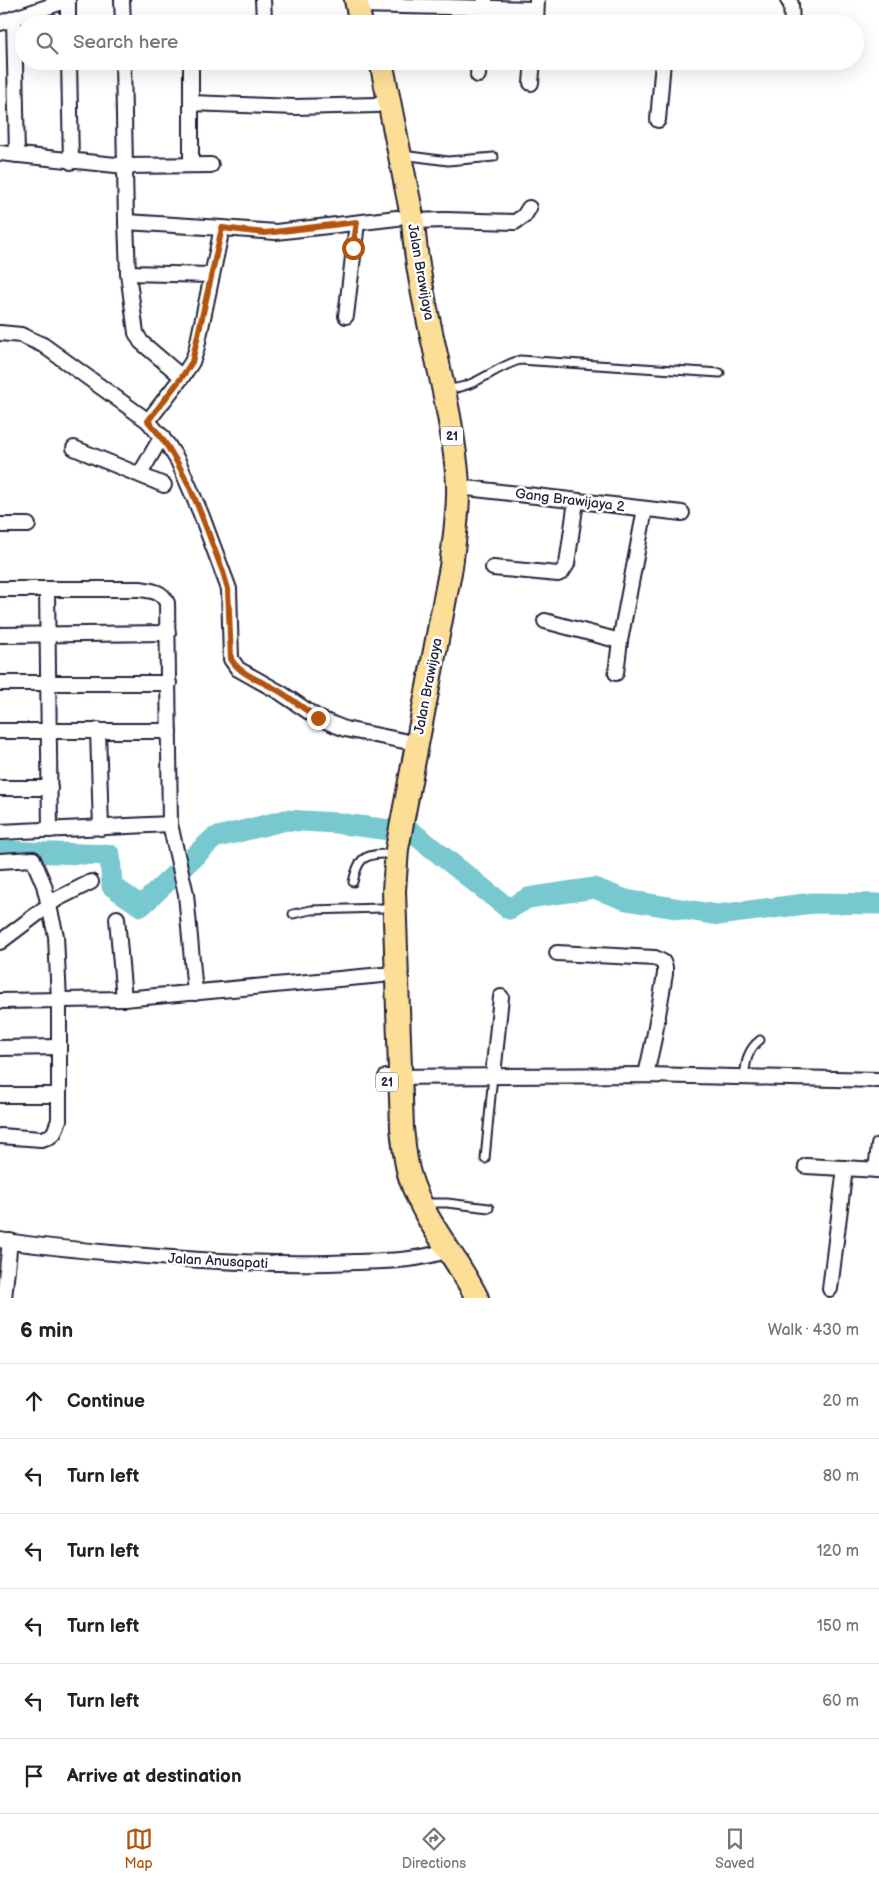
<!DOCTYPE html>
<meta charset="utf-8">
<style>
:root{--surface:#fff;--page:#f6f6f6;--text:#222;--muted:#767676;--line:#e0e0e0;--accent:#b45309}
body{margin:0;font-family:"Balsamiq Sans",sans-serif;background:var(--page);color:var(--text)}
.stop{position:absolute;width:15px;height:15px;margin:-11px;border:4px solid #b45309;border-radius:50%;background:#fff}
.stop.end{background:#b45309;border-color:#fff;box-shadow:0 1px 5px #0008}
.list{margin:0;padding:0;list-style:none}
h2{display:flex;justify-content:space-between;align-items:center;height:65px;margin:0;padding:0 20px;font-size:21px}
h2 small{font-size:16px;font-weight:400;color:var(--muted)}
.list li{display:grid;grid-template-columns:32px 1fr auto;gap:15px;align-items:center;box-sizing:border-box;height:75px;padding:0 20px;border-top:1px solid var(--line)}
.list b{display:block;font-size:19px;white-space:nowrap}
.list em{font-size:16px;font-style:normal;color:var(--muted)}
.icon{flex:none;width:28px;height:28px;fill:none;stroke:currentColor;stroke-width:2;stroke-linecap:round;stroke-linejoin:round}
.map{position:relative;flex:none;width:879px;height:1298px;overflow:hidden}
.search{position:absolute;background:var(--surface);box-shadow:0 5px 20px #0002;left:15px;right:15px;top:15px;height:55px;display:flex;align-items:center;gap:12px;box-sizing:border-box;padding:0 18px;border-radius:28px;color:var(--muted);font-size:19px}
.sheet{height:515px;background:var(--surface)}
nav{display:flex;justify-content:space-around;align-items:center;box-sizing:border-box;height:70px;border-top:1px solid var(--line);background:var(--surface);font-size:14px;color:var(--muted)}
nav a{display:grid;justify-items:center;gap:2px}
nav .on{color:var(--accent)}
.map>svg:first-child{display:block}
.lines{fill:none;stroke-linecap:round;stroke-linejoin:round}
.river{stroke:#77c8cf;stroke-width:21}
.service-casing{stroke:#22223b;stroke-width:11}
.minor-casing{stroke:#22223b;stroke-width:18}
.trunk-casing{stroke:#22223b;stroke-width:26}
.service{stroke:#fff;stroke-width:7}
.minor{stroke:#fff;stroke-width:14}
.trunk{stroke:#fcde96;stroke-width:22}
.route{stroke:#b45309;stroke-width:6}
.labels{text-anchor:middle;dominant-baseline:central;stroke-width:5;stroke-linejoin:round;paint-order:stroke}
.shield{fill:#fff;stroke:#646476;stroke-width:1}
.shield-label{font-size:12px;font-weight:bold;fill:#22223b}
.street-label{font-size:14px;fill:#22223b;stroke:#fff}
</style>
<div class="map">
<svg width="879" height="1298" viewBox="0 0 879 1298">
<rect width="100%" height="100%" fill="#fff"/>
<filter id="ink" filterUnits="userSpaceOnUse"><feTurbulence type="fractalNoise" baseFrequency=".02" numOctaves="2"/><feDisplacementMap in="SourceGraphic" scale="10" xChannelSelector="R" yChannelSelector="G"/><feConvolveMatrix kernelMatrix="1 2 1 2 8 2 1 2 1" color-interpolation-filters="sRGB"/></filter>
<g filter="url(#ink)">
<g class="lines">
<!-- river -->
<path class="river" d="M0 851 110 855 112 886 141 906 214 838 286 820 336 823 413 833 509 909 528 898 594 888 626 900 718 915 813 903 879 904"/>
<!-- service casing -->
<g class="service-casing">
<g id="service">
<path d="M402 155 448 161 494 157"/>
<path d="M447 389C476 388 494 367 520 360L720 373"/>
<path d="M353 882C358 860 362 854 385 854"/>
<path d="M293 914 311 910 382 908"/>
<path d="M744 1077C746 1062 747 1050 760 1040"/>
<path d="M485 1159 493 1075"/>
<path d="M425 1203H447L489 1208"/>
</g>
</g>
<!-- minor casing -->
<g class="minor-casing">
<g id="minor">
<path d="M68 0V24"/>
<path d="M122 0 123 24"/>
<path d="M263 0 264 18 267 24"/>
<path d="M788 0 791 4 792 24"/>
<path d="M357 5 536 9"/>
<path d="M14 18 17 155"/>
<path d="M0 23 68 0"/>
<path d="M483 24 485 0"/>
<path d="M536 24 537 0"/>
<path d="M69 61 71 162"/>
<path d="M123 61 126 222"/>
<path d="M478 75 479 61"/>
<path d="M531 83 533 61"/>
<path d="M191 103 295 107 377 105"/>
<path d="M658 120 663 61"/>
<path d="M0 153 125 166 211 165"/>
<path d="M191 164V61"/>
<path d="M413 221 445 220 515 222 524 216 529 208"/>
<path d="M126 222 222 228 196 351 192 362 182 377 141 342 136 333 128 273Z"/>
<path d="M222 228 276 232 397 218"/>
<path d="M128 273 212 275"/>
<path d="M346 316 357 223"/>
<path d="M0 333 21 335 43 345 148 421 168 445 178 461 201 514 229 589 231 659 238 669 281 693 318 718 345 729 404 741"/>
<path d="M148 421 182 377"/>
<path d="M74 448 164 485"/>
<path d="M140 474 162 436"/>
<path d="M458 487 682 513"/>
<path d="M0 525H28"/>
<path d="M493 568 558 574 562 572 567 564 576 501"/>
<path d="M0 589H140C152 591 162 591 167 603L170 824 186 894 195 993"/>
<path d="M47 589 50 830"/>
<path d="M545 621 620 641"/>
<path d="M0 635 168 633"/>
<path d="M616 673 620 641 645 509"/>
<path d="M0 683H169"/>
<path d="M98 730 101 828"/>
<path d="M0 731H169"/>
<path d="M0 788H50"/>
<path d="M0 832 170 824"/>
<path d="M0 861 33 859 44 885 56 936 59 1001V1120L54 1133 49 1137 41 1139 0 1136"/>
<path d="M117 918 124 999"/>
<path d="M0 942 57 899 91 882"/>
<path d="M557 953 655 958 663 962 665 967V974L654 1038 646 1075"/>
<path d="M0 1001 124 999 382 975"/>
<path d="M0 1048 59 1047"/>
<path d="M493 1075 501 997"/>
<path d="M386 1077 646 1075 879 1080"/>
<path d="M0 1095H59"/>
<path d="M806 1166 879 1170"/>
<path d="M876 1170 879 1145"/>
<path d="M0 1240C41 1247 82 1250 124 1254 200 1261 278 1266 355 1262 386 1261 418 1261 448 1250"/>
<path d="M830 1289 845 1168"/>
<path d="M4 1298 10 1241"/>
</g>
</g>
<!-- trunk casing -->
<g class="trunk-casing">
<g id="trunk">
<path d="M356 0 361 24"/>
<path d="M381 61 413 221C419 310 452 395 458 484 459 511 454 540 451 567L397 849 394 891 402 1128C404 1145 405 1162 410 1177 424 1222 457 1257 477 1298"/>
</g>
</g>
<!-- service -->
<use href="#service" class="service"/>
<!-- minor -->
<use href="#minor" class="minor"/>
<!-- trunk -->
<use href="#trunk" class="trunk"/>
</g>
</g>
<g class="lines" filter="url(#ink)">
<!-- route -->
<path class="route" d="M318 718C305 710 292 699 279 691 263 681 241 676 231 659L228 589 223 572C203 520 186 463 148 421L182 377 192 362 222 228 265 233 357 222 353 248"/>
</g>
<g class="labels">
<!-- shield labels -->
<g class="shield">
<rect x="441" y="426.5" width="22" height="19" rx="4"/>
<rect x="376" y="1072.5" width="22" height="19" rx="4"/>
</g>
<g class="shield-label">
<text x="452" y="436">21</text>
<text x="387" y="1082">21</text>
</g>
<!-- street labels -->
<g class="street-label">
<text transform="translate(421 272) rotate(80)">Jalan Brawijaya</text>
<text transform="translate(570 500) rotate(7)">Gang Brawijaya 2</text>
<text transform="translate(428 686) rotate(-79)">Jalan Brawijaya</text>
<text transform="translate(218 1261) rotate(3)">Jalan Anusapati</text>
</g>
</g>
</svg>
<div class="stop" style="left:353px;top:248px"></div>
<div class="stop end" style="left:318px;top:718px"></div>
<div class="search"><svg class="icon" aria-label="search" viewBox="0 0 24 24"><circle cx="10" cy="10" r="6"/><path d="M15 15l6 6"/></svg>Search here</div>
</div>
<section class="sheet">
<h2>6 min<small>Walk · 430 m</small></h2>
<ul class="list">
<li><svg class="icon" aria-label="ahead" viewBox="0 0 24 24"><path d="M12 20V5M6 11l6-6 6 6"/></svg><div><b>Continue</b></div><em>20 m</em></li>
<li><svg class="icon" aria-label="left" viewBox="0 0 24 24"><path d="M17 20v-9H6M10 6l-5 5 5 5"/></svg><div><b>Turn left</b></div><em>80 m</em></li>
<li><svg class="icon" aria-label="left" viewBox="0 0 24 24"><path d="M17 20v-9H6M10 6l-5 5 5 5"/></svg><div><b>Turn left</b></div><em>120 m</em></li>
<li><svg class="icon" aria-label="left" viewBox="0 0 24 24"><path d="M17 20v-9H6M10 6l-5 5 5 5"/></svg><div><b>Turn left</b></div><em>150 m</em></li>
<li><svg class="icon" aria-label="left" viewBox="0 0 24 24"><path d="M17 20v-9H6M10 6l-5 5 5 5"/></svg><div><b>Turn left</b></div><em>60 m</em></li>
<li><svg class="icon" aria-label="arrive" viewBox="0 0 24 24"><path d="M6 21V4h12l-3 4 3 4H6"/></svg><div><b>Arrive at destination</b></div></li>
</ul>
</section>
<nav>
<a class="on"><svg class="icon" aria-label="map" viewBox="0 0 24 24"><path d="M3 6l6-2 6 2 6-2v14l-6 2-6-2-6 2zM9 4v14M15 6v14"/></svg>Map</a>
<a><svg class="icon" aria-label="directions" viewBox="0 0 24 24"><path d="M12 3l9 9-9 9-9-9zM9 14v-3h6M13 9l2 2-2 2"/></svg>Directions</a>
<a><svg class="icon" aria-label="saved" viewBox="0 0 24 24"><path d="M7 4h10v16l-5-4-5 4z"/></svg>Saved</a>
</nav>
